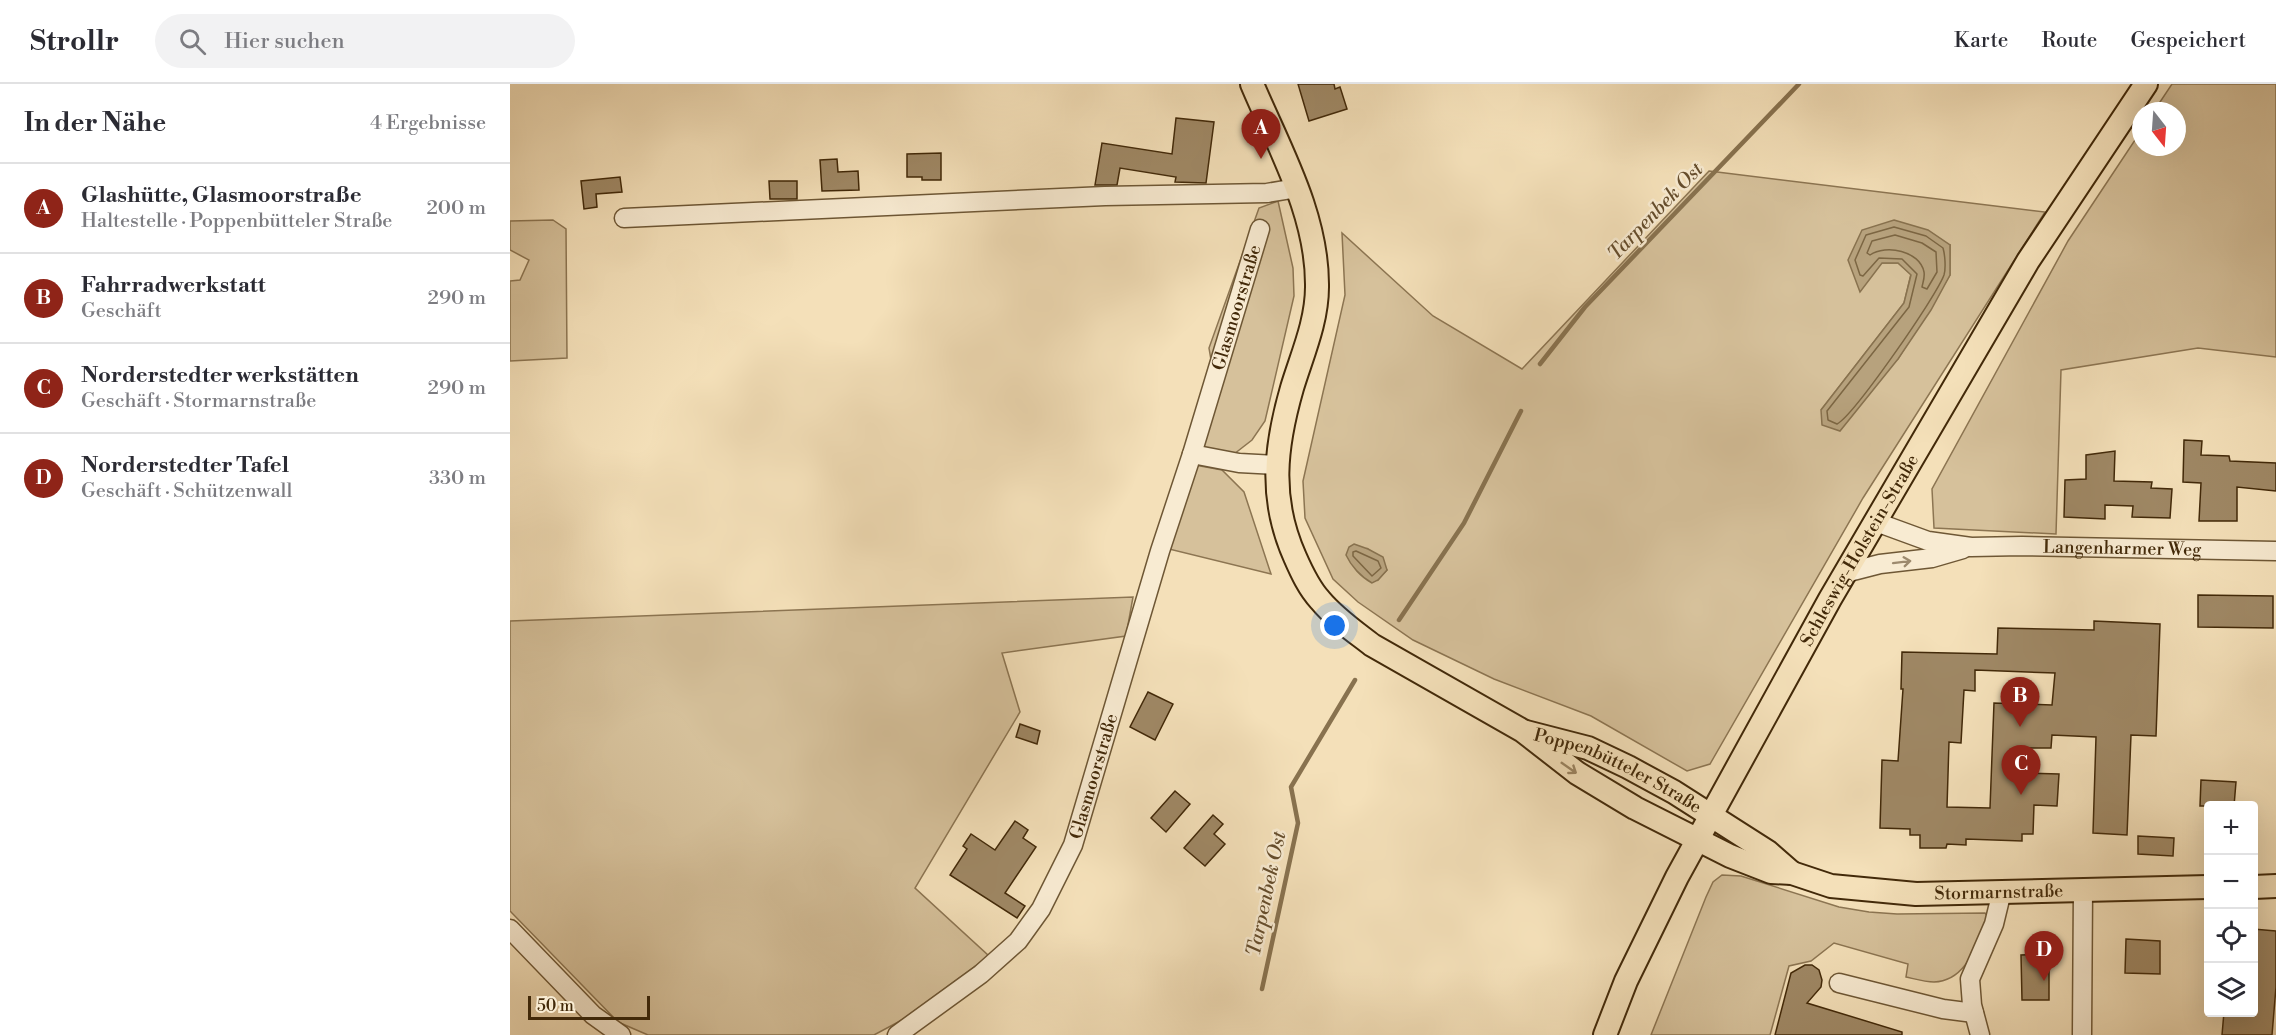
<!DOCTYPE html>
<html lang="de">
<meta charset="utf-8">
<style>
:root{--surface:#fff;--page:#f2f2f3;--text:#2b2b33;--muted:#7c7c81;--line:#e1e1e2;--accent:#8f2418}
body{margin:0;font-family:"Libre Bodoni",serif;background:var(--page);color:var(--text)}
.controls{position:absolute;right:18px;bottom:18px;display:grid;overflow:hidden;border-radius:6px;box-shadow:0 6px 24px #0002}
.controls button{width:54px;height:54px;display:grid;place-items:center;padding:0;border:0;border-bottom:2px solid var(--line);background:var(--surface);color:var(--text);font:30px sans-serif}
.compass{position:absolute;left:1622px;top:18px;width:54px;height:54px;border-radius:50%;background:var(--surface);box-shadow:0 6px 24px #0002;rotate:163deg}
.scale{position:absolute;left:18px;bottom:15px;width:122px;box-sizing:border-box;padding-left:6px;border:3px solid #422909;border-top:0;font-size:16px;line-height:21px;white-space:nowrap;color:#422909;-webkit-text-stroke:4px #f8ebd2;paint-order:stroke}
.you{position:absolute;left:825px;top:542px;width:21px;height:21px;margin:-15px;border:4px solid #fff;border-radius:50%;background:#1a73e8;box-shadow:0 0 0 9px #1a73e833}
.badge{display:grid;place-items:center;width:39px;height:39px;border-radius:50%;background:var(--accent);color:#fff;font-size:20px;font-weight:700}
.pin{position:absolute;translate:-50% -50px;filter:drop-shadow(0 2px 3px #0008)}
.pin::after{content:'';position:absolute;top:32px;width:21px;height:18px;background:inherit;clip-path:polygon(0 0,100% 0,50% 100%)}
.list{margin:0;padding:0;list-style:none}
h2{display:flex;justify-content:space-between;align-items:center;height:78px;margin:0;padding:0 24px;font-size:26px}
h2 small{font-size:20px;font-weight:400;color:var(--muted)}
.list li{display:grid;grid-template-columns:39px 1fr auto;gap:18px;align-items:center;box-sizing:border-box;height:90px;padding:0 24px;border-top:2px solid var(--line)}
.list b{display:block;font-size:22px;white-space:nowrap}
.list p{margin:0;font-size:20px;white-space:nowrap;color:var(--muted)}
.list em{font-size:20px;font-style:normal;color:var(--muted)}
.icon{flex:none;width:33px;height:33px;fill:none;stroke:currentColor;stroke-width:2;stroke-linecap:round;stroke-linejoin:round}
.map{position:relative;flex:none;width:1766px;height:951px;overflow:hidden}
header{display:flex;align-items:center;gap:36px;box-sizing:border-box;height:84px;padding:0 30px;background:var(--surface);border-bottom:2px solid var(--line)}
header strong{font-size:28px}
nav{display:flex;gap:33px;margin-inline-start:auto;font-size:21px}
.search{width:420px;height:54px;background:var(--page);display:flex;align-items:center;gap:15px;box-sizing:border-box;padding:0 21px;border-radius:33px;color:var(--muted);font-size:22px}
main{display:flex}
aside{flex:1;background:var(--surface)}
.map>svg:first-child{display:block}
.green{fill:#d6c19b;stroke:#8c7552;stroke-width:1.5;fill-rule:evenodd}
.water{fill:#b7a27d;stroke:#88724f;stroke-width:1.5}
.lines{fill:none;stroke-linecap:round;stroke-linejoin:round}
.shore{stroke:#7c6643;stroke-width:1.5}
.stream{stroke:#88724f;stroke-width:4.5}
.building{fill:#9f8865;stroke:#422909;stroke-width:1.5;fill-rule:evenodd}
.minor-casing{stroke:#6e5735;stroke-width:21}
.major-casing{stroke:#422909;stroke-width:26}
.minor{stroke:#f8ebd2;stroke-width:18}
.major{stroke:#f4e0b9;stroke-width:22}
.oneway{stroke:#9d8a6e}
.oneway2{stroke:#9b8461}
.labels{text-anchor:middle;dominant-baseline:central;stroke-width:5;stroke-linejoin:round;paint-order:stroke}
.street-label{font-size:18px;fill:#422909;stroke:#f8ebd2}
.water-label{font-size:20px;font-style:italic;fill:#654d2c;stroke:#f8ebd2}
</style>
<header>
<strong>Strollr</strong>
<div class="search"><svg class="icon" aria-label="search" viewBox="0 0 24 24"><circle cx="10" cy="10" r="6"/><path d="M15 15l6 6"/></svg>Hier suchen</div>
<nav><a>Karte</a><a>Route</a><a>Gespeichert</a></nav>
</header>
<main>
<aside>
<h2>In der Nähe<small>4 Ergebnisse</small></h2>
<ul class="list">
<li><span class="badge">A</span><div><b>Glashütte, Glasmoorstraße</b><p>Haltestelle · Poppenbütteler Straße</p></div><em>200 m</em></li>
<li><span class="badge">B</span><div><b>Fahrradwerkstatt</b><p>Geschäft</p></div><em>290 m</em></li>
<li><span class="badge">C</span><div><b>Norderstedter werkstätten</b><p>Geschäft · Stormarnstraße</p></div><em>290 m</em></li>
<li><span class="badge">D</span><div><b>Norderstedter Tafel</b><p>Geschäft · Schützenwall</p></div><em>330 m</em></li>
</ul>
</aside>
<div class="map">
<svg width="1766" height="951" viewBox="0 0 1766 951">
<rect width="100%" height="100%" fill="#f4e0b9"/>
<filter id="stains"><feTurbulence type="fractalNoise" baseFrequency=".00333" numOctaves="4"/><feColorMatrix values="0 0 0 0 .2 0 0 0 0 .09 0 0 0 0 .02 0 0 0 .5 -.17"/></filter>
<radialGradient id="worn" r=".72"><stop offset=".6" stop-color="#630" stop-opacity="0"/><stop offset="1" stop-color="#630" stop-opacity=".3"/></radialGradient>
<!-- green -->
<g class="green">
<path d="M1662 0H1766V273L1688 264 1551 286 1546 450 1424 444 1422 405 1558 157 1631 47V63H1667V27H1644Z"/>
<path d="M1199 87 1535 128 1353 414 1200 680 1177 687 1081 632 984 595 903 556 848 518 823 495 795 434 793 397 835 211 832 149 923 232 1012 285ZM1440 161V191L1388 275 1311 326 1394 219 1401 190 1388 179H1371ZM858 465 864 469 877 486 868 496Z"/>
<path d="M768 117 783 184 784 212 755 337 742 356 724 370 676 363 701 276 699 264 749 124Z"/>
<path d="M43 136 56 145 57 274 0 277V197L10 196 19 176 0 166V137Z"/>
<path d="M685 381 712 386 734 408 761 490 659 465Z"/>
<path d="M623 513 616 552 492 569 510 628 405 804 479 872 392 936 364 951H138L108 938 0 827V537Z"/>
<path d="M1212 791 1231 792 1329 823 1359 828 1387 830 1475 829 1479 834C1467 859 1457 897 1424 898 1415 898 1405 895 1396 893L1398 880 1324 859 1301 877 1279 882 1260 951H1141L1196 813 1203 798Z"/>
</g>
<!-- water -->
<g class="water">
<path d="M1384 136 1418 146 1440 161V191L1421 226 1388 275 1330 347 1312 341 1311 326 1394 219 1401 191 1388 179H1372L1350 208 1338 176 1352 146Z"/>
<path d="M844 460 858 465 873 473 877 486 868 496 862 499C851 493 841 482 836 471L839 463Z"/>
</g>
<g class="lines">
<!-- shore -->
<g class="shore">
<path d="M1384 143 1416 152 1433 164C1435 171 1436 184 1434 191 1426 213 1344 331 1327 340L1318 336 1317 327 1399 223 1407 190 1392 175 1369 174 1353 192 1350 191 1345 176 1356 151Z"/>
<path d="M1385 151 1412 159 1426 168 1427 188 1417 205 1412 203C1413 198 1415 193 1414 188 1410 167 1376 160 1360 171L1357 169 1362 157Z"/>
<path d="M846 467 868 477 871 484 862 492 843 472V468Z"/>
</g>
<!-- stream -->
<g class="stream">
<path d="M1030 280 1075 223 1289 0"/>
<path d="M889 536 954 439 1011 327"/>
<path d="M752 905 788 739 781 703 845 596"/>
</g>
</g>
<!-- building -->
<g class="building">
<path d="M788 0H824L825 5 830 3 837 25 799 37Z"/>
<path d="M666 34 704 38 696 99 665 98 666 93 610 84 607 101H585L592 59 662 70Z"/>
<path d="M431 69V96H412V93H397V70Z"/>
<path d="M327 75 328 88 348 87 349 106 312 107 310 76Z"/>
<path d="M110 93 112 108 86 110 87 123 74 125 71 97Z"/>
<path d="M259 97H287V115H260Z"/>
<path d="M1674 356 1692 357 1691 371 1719 372 1720 377 1766 379V407L1727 403V437H1689L1691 399 1673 398Z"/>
<path d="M1605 367 1604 397 1642 398 1641 404 1662 405 1660 434 1622 433 1623 422 1595 421V435L1554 433 1555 396 1576 395V371Z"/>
<path d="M1688 511 1763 512V544L1688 543Z"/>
<path d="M1584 537 1650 540 1646 652 1621 651 1617 751 1583 749 1586 653 1542 651 1541 664H1517L1516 689 1549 690 1547 722 1524 721 1523 750H1512V757L1456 755V761L1437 760 1436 764H1410V751H1400V745L1370 744 1372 676 1388 677 1393 605H1391L1392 568 1487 570 1488 544 1584 546ZM1465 586 1545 589 1542 621 1484 619 1480 724 1437 723 1439 658 1451 659 1454 606 1465 607Z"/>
<path d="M638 608 663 620 645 656 620 643Z"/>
<path d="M510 640 530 647 527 660 506 653Z"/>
<path d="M1691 696 1726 698 1724 722H1690Z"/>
<path d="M665 707 680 720 656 748 641 734Z"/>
<path d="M703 731 713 740 704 750 715 760 695 782 674 764Z"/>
<path d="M505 737 518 746 513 754 526 763 495 809 515 822 507 834 440 791 457 765 453 762 461 750 485 766Z"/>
<path d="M1628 752 1664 754 1663 772 1628 770Z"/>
<path d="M1743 845 1766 847V903L1762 951H1712L1714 928H1743Z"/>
<path d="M1616 855 1650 857V890L1615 889Z"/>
<path d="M1539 870V916H1512L1511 871Z"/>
<path d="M1295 881H1302L1309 886 1312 896 1311 903 1297 919 1392 948V951H1265L1281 889Z"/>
</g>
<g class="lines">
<!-- minor casing -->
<g class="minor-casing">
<g id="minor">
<path d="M114 134 595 112 757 109 787 104"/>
<path id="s1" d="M682 370 750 145"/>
<path id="s2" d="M1366 438 1418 457 1461 463 1512 462 1766 467"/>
<path d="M1335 489 1370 480 1422 474 1453 465"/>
<path d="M0 845 83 931 111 951"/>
<path d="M1329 899 1433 925 1464 929"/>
<path id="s3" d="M387 951 471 890 508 857 531 825 563 761 650 467 682 370 729 379 767 381"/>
<path d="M1470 951 1462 921 1460 895 1484 840 1492 807"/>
<path d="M1572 951 1573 805"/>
</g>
</g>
<!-- major casing -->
<g class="major-casing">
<g id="major">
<path id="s4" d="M742 0C769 64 808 131 807 203 807 238 792 271 782 304 765 363 759 415 785 473 792 489 799 504 810 516 825 534 844 547 862 561L1013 647 1067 689 1125 724 1220 772 1261 788 1282 789 1321 802 1406 810 1698 803"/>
<path id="s5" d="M1016 648 1078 664 1118 683 1164 708 1258 768 1282 789"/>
<path d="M1744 803 1766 802"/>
<path id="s6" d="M1095 951 1116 897 1167 793 1320 515 1518 177 1636 0"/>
</g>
</g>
<!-- minor -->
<use href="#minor" class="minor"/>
<!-- major -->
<use href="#major" class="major"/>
</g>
<!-- one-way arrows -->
<defs><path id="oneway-shaft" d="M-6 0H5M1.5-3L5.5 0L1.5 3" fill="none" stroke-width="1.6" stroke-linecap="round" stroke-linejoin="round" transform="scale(1.5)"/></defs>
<use class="oneway" href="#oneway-shaft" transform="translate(1392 478) rotate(-7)"/>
<use class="oneway2" href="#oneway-shaft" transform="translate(1059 684) rotate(35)"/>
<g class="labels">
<!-- street labels -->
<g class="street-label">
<text stroke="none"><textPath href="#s1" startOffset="153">Glasmoorstraße</textPath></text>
<text stroke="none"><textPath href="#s2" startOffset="250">Langenharmer Weg</textPath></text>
<text stroke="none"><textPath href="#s6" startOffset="548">Schleswig-Holstein-Straße</textPath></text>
<text stroke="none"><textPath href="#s5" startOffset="100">Poppenbütteler Straße</textPath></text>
<text stroke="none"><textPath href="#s3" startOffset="336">Glasmoorstraße</textPath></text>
<text stroke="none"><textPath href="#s4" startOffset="1302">Stormarnstraße</textPath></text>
</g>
<!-- water labels -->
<g class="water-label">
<text transform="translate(1146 128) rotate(-46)">Tarpenbek Ost</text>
<text transform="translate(757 810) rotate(-78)">Tarpenbek Ost</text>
</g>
</g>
<rect width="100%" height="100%" filter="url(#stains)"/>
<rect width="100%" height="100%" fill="url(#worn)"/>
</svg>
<div class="controls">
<button>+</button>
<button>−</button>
<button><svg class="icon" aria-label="locate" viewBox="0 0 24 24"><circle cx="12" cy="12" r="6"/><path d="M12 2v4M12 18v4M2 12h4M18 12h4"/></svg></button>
<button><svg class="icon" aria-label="layers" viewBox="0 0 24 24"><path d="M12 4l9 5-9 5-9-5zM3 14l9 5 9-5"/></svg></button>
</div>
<svg class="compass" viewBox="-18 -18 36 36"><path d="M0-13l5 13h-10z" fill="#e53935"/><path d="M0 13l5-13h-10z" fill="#7c7c81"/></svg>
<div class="scale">50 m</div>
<div class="you"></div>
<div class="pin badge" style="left:751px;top:75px">A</div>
<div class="pin badge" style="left:1510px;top:643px">B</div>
<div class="pin badge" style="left:1511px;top:711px">C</div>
<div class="pin badge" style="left:1534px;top:897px">D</div>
</div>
</main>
